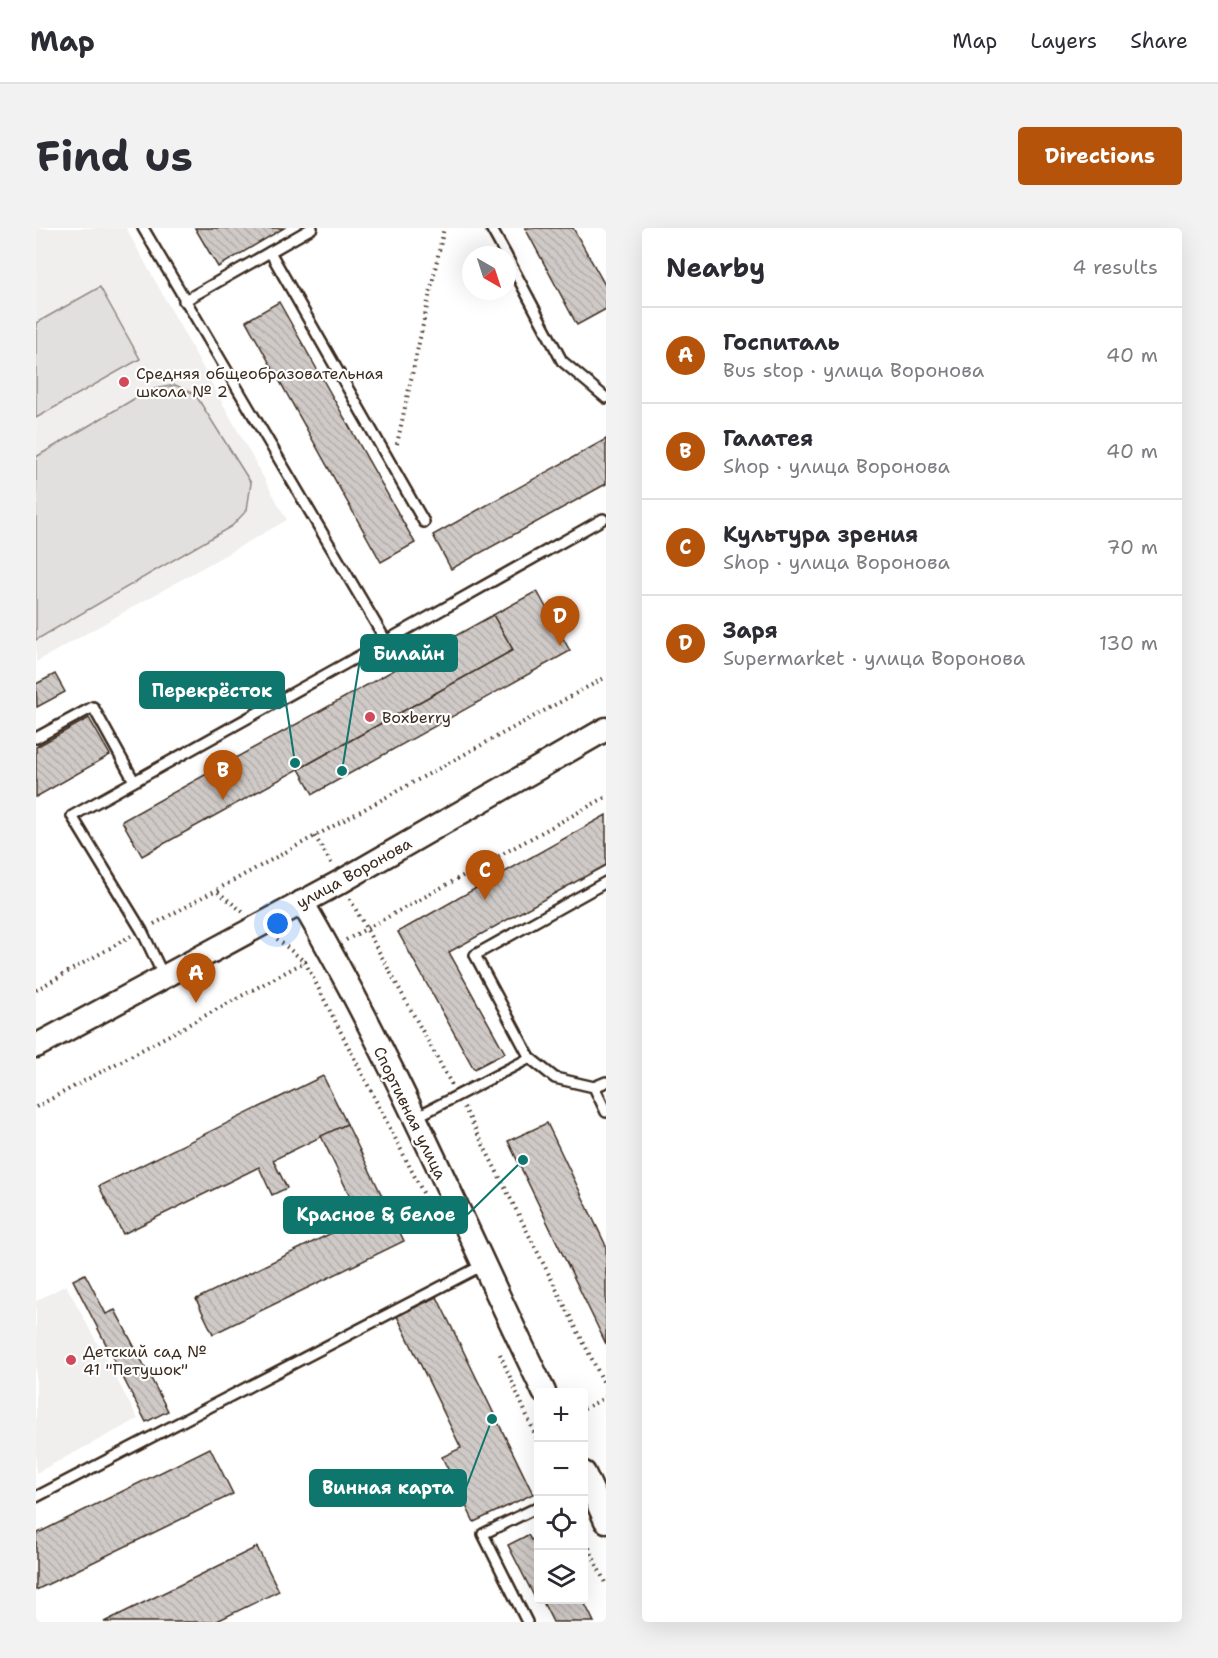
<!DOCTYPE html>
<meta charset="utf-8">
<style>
:root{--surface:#fff;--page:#f2f2f3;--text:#2b2b33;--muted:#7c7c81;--line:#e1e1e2;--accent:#b45309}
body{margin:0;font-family:"Shantell Sans",sans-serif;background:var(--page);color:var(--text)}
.controls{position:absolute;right:18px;bottom:18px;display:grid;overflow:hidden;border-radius:6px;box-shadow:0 6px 24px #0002}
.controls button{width:54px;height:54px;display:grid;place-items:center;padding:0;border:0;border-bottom:2px solid var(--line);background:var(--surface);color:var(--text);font:30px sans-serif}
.compass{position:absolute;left:426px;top:18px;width:54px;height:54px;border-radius:50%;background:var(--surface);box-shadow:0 6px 24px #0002;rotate:141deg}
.you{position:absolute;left:242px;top:696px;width:21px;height:21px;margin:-15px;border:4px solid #fff;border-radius:50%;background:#1a73e8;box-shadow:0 0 0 9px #1a73e833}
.badge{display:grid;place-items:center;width:39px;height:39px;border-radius:50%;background:var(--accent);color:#fff;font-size:20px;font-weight:700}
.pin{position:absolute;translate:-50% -50px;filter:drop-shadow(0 2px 3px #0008)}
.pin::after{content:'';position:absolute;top:32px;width:21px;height:18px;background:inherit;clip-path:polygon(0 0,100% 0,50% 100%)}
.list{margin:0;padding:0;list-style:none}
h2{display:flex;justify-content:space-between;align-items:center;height:78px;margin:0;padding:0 24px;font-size:26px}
h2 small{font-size:20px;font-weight:400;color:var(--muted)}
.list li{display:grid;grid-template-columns:39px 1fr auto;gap:18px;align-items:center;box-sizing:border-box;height:96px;padding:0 24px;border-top:2px solid var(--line)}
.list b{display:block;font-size:22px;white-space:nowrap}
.list p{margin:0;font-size:20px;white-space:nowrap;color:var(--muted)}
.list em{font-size:20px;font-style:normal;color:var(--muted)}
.icon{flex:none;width:33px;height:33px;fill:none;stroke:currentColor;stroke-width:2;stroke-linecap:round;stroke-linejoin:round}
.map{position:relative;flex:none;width:570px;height:1394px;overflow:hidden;border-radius:6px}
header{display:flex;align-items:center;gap:36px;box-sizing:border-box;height:84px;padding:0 30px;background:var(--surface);border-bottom:2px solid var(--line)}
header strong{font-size:28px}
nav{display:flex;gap:33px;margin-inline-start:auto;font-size:21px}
.intro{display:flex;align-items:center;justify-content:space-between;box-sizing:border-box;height:144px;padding:0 36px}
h1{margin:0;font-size:42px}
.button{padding:15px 27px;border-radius:6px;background:var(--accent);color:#fff;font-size:21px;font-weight:700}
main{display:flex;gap:36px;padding:0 36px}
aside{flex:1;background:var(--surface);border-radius:6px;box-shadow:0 6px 24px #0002}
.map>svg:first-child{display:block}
.built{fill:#f1efee}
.pitch{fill:#e2e0de;stroke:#8e857e;stroke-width:1.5}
.building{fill:url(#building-back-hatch);stroke:#3b2a1e;stroke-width:1.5}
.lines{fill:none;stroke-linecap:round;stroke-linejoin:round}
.service-casing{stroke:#3b2a1e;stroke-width:14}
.tertiary-casing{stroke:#3b2a1e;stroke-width:27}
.path{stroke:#3b2a1e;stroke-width:4;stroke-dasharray:1.5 4.5;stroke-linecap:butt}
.service{stroke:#fff;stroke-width:9}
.tertiary{stroke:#fff;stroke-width:22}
.poi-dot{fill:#d1495b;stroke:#fff;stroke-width:2}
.labels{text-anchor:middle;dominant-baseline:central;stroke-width:4.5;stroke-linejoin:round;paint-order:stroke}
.poi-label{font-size:16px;fill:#3b2a1e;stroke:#fff;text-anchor:start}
.street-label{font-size:16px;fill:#3b2a1e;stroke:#fff}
.leader{fill:none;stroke:#0f766e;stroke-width:2}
.callout-dot{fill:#0f766e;stroke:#fff;stroke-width:2}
.callout{fill:#0f766e;stroke:#0f766e;stroke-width:2}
.callout-label{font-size:18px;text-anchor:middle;font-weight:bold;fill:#fff}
</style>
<header>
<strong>Map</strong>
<nav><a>Map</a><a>Layers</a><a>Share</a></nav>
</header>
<div class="intro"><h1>Find us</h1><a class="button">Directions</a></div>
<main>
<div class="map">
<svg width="570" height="1394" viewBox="0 0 570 1394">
<defs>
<pattern id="building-back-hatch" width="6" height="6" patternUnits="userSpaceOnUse" patternTransform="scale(1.5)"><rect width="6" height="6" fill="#cfcac7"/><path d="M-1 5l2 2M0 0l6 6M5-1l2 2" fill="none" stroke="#b3aeaa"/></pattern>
</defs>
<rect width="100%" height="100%" fill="#fff"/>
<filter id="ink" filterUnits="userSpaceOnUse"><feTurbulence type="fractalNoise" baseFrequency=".0167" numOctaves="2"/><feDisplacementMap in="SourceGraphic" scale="12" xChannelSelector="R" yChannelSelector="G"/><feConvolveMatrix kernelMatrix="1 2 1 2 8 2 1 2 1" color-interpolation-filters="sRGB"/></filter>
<g filter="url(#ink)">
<!-- built -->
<g class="built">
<path d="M0 0H90L251 292 0 434Z"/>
<path d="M30 1057 102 1191 0 1245V1073Z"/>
</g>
<!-- pitch -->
<g class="pitch">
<path d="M64 59 104 131 0 190V95Z"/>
<path d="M139 157 159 166 215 255 211 282 196 298 0 412V229L113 162Z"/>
</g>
<!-- building -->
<g class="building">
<path d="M159 0H248L182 39Z"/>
<path d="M537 0 570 59V81L541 97 489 0Z"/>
<path d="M243 74 379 315 345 334 210 93Z"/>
<path d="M570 211V256L415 341 397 307Z"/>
<path d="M501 363 534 423 277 566 263 541 477 422 457 387Z"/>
<path d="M457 387 477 422 106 628 86 593Z"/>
<path d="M19 446 29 464 1 479 0 456Z"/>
<path d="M53 490 74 527 0 569V519Z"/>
<path d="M570 587V637L413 724 469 825 438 841 362 704Z"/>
<path d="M287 848 311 896 237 932 251 960 236 967 223 939 87 1006 63 958Z"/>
<path d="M511 895 570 1018V1116L472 913Z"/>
<path d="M311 896 351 978 325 991 285 908Z"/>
<path d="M351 978 368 1013 177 1106 160 1071Z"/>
<path d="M49 1046 70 1086 79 1082 132 1183 110 1194 37 1052Z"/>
<path d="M401 1069 497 1266 438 1294 406 1229 425 1220 361 1088Z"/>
<path d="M174 1220 197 1266 0 1362V1306Z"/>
<path d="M492 1307 495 1312 502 1309V1366L498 1368 472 1317Z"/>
<path d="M221 1319 243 1363 179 1394H68Z"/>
<path d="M506 1372H547L558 1394H517Z"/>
</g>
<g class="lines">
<!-- service casing -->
<g class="service-casing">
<g id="service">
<path d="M107 0 350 413 567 291"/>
<path d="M455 0 470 27"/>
<path d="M234 24 388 294"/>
<path d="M471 29 526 133 570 170"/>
<path d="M148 73 276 0"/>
<path d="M0 510 57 479 98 553"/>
<path d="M128 749 106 703 36 588 350 413"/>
<path d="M494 830 519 850 558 859 570 884"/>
<path d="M558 859 570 854"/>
<path d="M380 889 494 830 439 727 570 654"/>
<path d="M0 1269 447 1037"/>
<path d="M491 1394 447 1306 502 1279"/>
</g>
</g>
<!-- tertiary casing -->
<g class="tertiary-casing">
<g id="tertiary">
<path d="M266 674C358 831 429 1001 508 1164"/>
<path d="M0 818 306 653 570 501"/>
<path d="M548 1245 570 1293"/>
</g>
</g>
<!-- path -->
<g class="path">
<path d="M361 216 408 0"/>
<path d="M279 608 295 635"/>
<path d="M182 664 207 684"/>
<path d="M314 671 416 857"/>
<path d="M118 696 570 449"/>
<path d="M241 711 269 734 405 1000"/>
<path d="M310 712 570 569"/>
<path d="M0 762 95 708"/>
<path d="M0 879 274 731"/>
<path d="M428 879 570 1159"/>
<path d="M464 1126 502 1213"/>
<path d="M548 1181 570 1169"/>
<path d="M548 1309 570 1357"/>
</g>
<!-- service -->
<use href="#service" class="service"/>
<!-- tertiary -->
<use href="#tertiary" class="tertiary"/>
</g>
</g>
<!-- markers -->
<g class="poi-dot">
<circle cx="88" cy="154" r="6"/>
<circle cx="334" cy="489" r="6"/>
<circle cx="35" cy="1132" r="6"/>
</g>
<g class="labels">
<!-- poi labels -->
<g class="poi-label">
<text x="100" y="145">Средняя общеобразовательная<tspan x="100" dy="18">школа № 2</tspan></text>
<text x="346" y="489">Boxberry</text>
<text x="47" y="1123">Детский сад №<tspan x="47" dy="18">41 "Петушок"</tspan></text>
</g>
<!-- street labels -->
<g class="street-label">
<text transform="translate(318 645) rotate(-29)">улица Воронова</text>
<text transform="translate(374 885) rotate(64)">Спортивная улица</text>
</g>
</g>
<!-- callouts -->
<path class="leader" d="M306 543L325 425M259 535L248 462M487 932L431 987M456 1191L430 1260"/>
<g class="callout-dot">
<circle cx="306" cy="543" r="6"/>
<circle cx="259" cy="535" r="6"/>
<circle cx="487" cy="932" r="6"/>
<circle cx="456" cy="1191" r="6"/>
</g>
<g class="callout">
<rect x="325" y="407" width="96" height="36" rx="6"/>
<rect x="104" y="444" width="144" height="36" rx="6"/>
<rect x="248" y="969" width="183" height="36" rx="6"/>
<rect x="274" y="1242" width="156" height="36" rx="6"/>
</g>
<g class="callout-label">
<text x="373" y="432">Билайн</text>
<text x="176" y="469">Перекрёсток</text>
<text x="340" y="993">Красное &amp; белое</text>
<text x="352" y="1266">Винная карта</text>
</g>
</svg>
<div class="controls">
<button>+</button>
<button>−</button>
<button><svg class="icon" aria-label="locate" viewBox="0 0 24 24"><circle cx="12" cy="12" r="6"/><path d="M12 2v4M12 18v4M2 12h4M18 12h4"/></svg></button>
<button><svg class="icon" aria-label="layers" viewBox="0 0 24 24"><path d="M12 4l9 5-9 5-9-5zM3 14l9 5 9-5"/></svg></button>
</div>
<svg class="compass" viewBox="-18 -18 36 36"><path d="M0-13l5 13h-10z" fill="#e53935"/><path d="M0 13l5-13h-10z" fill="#7c7c81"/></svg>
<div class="you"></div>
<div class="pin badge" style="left:160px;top:775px">A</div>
<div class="pin badge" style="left:187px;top:572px">B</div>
<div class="pin badge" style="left:449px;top:672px">C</div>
<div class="pin badge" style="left:524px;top:418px">D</div>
</div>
<aside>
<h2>Nearby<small>4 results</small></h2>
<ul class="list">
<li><span class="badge">A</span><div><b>Госпиталь</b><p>Bus stop · улица Воронова</p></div><em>40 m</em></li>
<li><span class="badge">B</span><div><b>Галатея</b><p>Shop · улица Воронова</p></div><em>40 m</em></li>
<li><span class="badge">C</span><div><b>Культура зрения</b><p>Shop · улица Воронова</p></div><em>70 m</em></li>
<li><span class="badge">D</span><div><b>Заря</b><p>Supermarket · улица Воронова</p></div><em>130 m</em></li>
</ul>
</aside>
</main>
